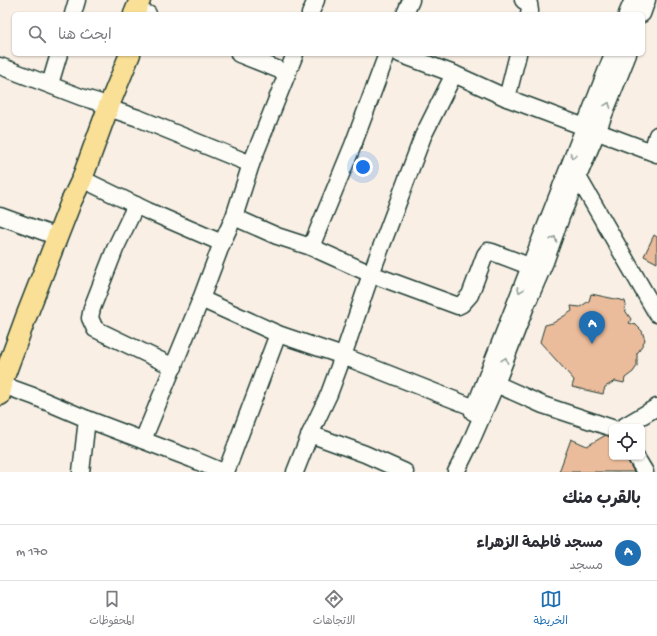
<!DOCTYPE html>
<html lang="ar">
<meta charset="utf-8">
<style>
:root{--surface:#fff;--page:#f2f2f3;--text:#2b2b33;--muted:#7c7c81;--line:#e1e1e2;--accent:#1f6fb2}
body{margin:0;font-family:"Gochi Hand","Playpen Sans Arabic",sans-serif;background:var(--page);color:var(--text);direction:rtl}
.controls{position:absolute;right:12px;bottom:12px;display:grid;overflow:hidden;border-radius:6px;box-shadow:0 1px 3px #0004}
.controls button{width:36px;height:36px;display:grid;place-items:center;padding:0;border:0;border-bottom:1px solid var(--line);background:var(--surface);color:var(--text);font:20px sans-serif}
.you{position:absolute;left:363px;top:167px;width:14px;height:14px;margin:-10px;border:3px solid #fff;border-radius:50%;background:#1a73e8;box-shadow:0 0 0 6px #1a73e833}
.badge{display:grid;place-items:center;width:26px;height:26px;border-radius:50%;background:var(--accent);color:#fff;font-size:13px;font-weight:700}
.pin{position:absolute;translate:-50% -33px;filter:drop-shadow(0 1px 2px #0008)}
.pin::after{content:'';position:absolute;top:21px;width:14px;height:12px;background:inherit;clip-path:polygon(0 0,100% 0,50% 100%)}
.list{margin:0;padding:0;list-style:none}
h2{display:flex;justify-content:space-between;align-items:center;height:52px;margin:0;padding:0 16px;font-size:17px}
h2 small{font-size:13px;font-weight:400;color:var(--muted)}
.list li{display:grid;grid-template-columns:26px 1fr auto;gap:12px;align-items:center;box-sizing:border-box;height:56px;padding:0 16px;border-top:1px solid var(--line)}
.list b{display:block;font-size:15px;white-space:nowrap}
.list p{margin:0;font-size:13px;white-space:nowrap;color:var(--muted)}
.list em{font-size:13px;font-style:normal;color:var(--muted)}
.icon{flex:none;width:22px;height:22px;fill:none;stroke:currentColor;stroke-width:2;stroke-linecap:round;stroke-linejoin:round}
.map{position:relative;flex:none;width:657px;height:472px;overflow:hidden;direction:ltr}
.search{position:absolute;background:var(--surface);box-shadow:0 1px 3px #0004;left:12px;right:12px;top:12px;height:44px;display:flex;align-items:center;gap:10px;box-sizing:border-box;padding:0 14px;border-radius:6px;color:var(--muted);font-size:15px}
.sheet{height:108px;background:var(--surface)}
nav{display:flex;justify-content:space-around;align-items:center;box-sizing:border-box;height:56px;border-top:1px solid var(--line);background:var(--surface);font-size:11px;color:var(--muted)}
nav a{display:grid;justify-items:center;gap:2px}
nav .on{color:var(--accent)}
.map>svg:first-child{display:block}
.building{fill:#ebbc9b;stroke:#1f3d34}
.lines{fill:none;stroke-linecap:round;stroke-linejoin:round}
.minor-casing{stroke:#1f3d34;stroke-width:19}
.major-casing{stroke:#1f3d34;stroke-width:23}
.minor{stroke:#fdfcf7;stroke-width:16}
.major{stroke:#fadf96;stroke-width:20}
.oneway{stroke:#8e9c96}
</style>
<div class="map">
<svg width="657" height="472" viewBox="0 0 657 472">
<rect width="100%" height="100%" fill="#f9efe5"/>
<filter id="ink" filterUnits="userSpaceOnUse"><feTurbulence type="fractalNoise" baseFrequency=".025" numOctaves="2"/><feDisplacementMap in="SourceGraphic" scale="8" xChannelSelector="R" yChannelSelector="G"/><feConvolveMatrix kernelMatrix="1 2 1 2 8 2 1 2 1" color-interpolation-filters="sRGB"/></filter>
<g filter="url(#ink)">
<!-- building -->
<g class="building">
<path d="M654 235 657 237V263L644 256Z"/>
<path d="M591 294 625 301 626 306 624 309 631 319 629 323 636 325 642 331 645 340 641 347 639 351 637 353V366L633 372 625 378 624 383 615 381 605 387 603 394 572 387 574 380 540 342 545 325 553 323 572 311 571 306 580 307 589 301Z"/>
<path d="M611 432 612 457H626L634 472H559L571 439 587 446Z"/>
</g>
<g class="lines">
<!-- minor casing -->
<g class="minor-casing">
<g id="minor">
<path d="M523 0 529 4 530 11 529 14"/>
<path d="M73 14 77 0"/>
<path d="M147 14H148"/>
<path d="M310 14 316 0"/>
<path d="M405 14 411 0"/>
<path d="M627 14 633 0"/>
<path d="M642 14 647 0"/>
<path d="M239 54 287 73"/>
<path d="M400 54 454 74 507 98 657 154"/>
<path d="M0 66 81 97 98 102 108 108 138 118 251 164"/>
<path d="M50 84 59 54"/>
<path d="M507 98 518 54"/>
<path d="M652 152 657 135"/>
<path d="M578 177 657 314"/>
<path d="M82 179 148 211 222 243"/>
<path d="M136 205 115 249 92 308 90 318 95 329 174 367"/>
<path d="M0 216 47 233"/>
<path d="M234 217 277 236 311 247 371 274 458 306 462 304 470 295 485 255 488 251 492 252 529 266"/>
<path d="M311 247 353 145 387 54"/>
<path d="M201 299 278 334 343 356 475 408"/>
<path d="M0 384 33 396 87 419 192 459 223 472"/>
<path d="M496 384 543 405 612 428"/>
<path d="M473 412C520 293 566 173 613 54"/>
<path d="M623 427 657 407"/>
<path d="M310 434 365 454 405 472"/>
<path d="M143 440 201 299 222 243 234 217 251 164 295 54"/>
<path d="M636 457 645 472"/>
<path d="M81 472 87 419"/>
<path d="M226 472 278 334"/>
<path d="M295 472 310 434 329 394 343 356 371 274 423 136 454 74"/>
<path d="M456 472 469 446 496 384 526 306 545 262 561 217 597 132 628 54"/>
</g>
</g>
<!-- major casing -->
<g class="major-casing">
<g id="major">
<path d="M134 14 140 0"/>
<path d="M0 395 1 385 26 317 71 202 82 179 108 108 130 54"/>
</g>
</g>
<!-- minor -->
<use href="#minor" class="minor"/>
<!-- major -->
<use href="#major" class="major"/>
</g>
<!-- one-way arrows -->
<defs><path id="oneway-chevron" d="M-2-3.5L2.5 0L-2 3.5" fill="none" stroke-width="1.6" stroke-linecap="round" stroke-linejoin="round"/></defs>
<g class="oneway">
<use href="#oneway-chevron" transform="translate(608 105) rotate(-69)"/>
<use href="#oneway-chevron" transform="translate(573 156) rotate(111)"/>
<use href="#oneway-chevron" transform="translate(554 239) rotate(-70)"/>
<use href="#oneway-chevron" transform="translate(520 290) rotate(111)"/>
<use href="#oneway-chevron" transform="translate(505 360) rotate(-69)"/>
</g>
</g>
</svg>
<div class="controls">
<button><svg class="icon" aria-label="locate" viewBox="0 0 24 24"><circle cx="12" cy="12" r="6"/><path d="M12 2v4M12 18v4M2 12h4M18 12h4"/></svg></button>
</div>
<div class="you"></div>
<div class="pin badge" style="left:592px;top:344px">A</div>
<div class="search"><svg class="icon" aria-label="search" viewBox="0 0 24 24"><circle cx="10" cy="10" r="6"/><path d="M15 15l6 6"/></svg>ابحث هنا</div>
</div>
<section class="sheet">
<h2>بالقرب منك<small></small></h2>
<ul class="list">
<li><span class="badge">A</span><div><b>مسجد فاطمة الزهراء</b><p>مسجد</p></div><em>170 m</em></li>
</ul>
</section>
<nav>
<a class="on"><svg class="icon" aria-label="map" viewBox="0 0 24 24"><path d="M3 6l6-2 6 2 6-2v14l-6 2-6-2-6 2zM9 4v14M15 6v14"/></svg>الخريطة</a>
<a><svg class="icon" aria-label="directions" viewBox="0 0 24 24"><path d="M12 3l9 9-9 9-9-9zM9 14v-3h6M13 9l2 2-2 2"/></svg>الاتجاهات</a>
<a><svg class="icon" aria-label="saved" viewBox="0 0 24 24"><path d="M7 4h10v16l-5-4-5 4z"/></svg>المحفوظات</a>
</nav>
